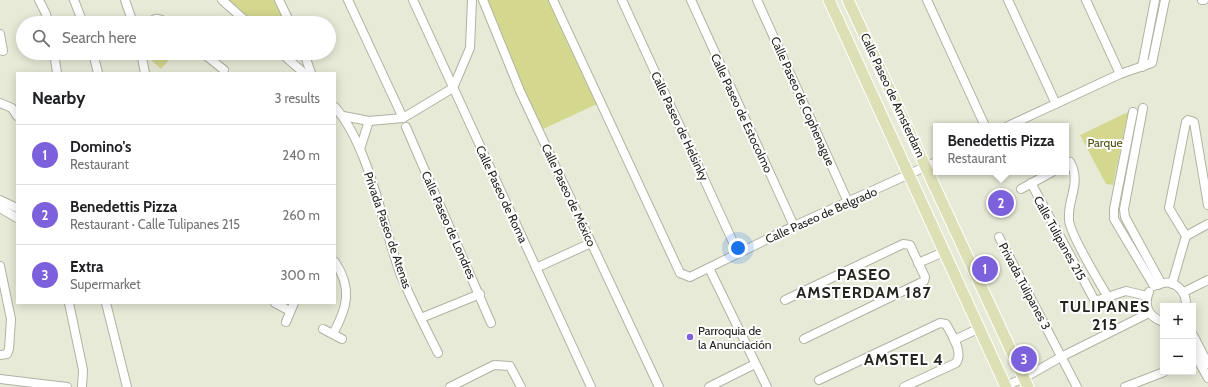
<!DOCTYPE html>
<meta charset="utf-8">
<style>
:root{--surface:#fff;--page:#f6f6f6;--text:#202124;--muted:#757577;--line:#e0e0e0;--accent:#7d60db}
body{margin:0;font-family:Cabin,sans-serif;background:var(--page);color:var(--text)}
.controls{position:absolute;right:12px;bottom:12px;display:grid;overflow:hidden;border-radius:0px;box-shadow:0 2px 10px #0003}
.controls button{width:36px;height:36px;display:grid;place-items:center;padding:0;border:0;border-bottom:1px solid var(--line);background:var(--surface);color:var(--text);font:20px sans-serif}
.you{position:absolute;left:738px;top:248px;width:14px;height:14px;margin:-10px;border:3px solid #fff;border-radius:50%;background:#1a73e8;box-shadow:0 0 0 6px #1a73e833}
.badge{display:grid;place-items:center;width:26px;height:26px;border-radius:50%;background:var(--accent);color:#fff;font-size:13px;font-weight:700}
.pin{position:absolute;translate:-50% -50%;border:2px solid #fff;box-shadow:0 1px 4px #0006}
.popup{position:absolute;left:933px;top:123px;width:136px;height:52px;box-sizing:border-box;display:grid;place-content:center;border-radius:0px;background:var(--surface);filter:drop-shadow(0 1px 3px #0005);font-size:13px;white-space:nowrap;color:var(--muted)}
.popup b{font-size:15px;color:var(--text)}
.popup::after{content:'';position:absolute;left:50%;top:100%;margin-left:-8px;border:8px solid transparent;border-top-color:var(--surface)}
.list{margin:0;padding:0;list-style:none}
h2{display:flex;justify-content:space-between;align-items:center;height:52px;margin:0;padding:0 16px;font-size:17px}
h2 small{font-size:13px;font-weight:400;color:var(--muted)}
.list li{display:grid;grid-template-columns:26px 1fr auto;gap:12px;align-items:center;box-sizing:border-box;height:60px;padding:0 16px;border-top:1px solid var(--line)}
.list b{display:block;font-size:15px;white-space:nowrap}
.list p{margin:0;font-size:13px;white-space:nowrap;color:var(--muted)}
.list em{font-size:13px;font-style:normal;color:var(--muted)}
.icon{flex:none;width:22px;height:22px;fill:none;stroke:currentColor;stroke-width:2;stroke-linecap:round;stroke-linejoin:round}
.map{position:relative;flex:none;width:1208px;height:387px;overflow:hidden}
.search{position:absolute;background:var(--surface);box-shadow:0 2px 10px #0003;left:16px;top:16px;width:320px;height:44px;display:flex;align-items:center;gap:10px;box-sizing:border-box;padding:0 14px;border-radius:22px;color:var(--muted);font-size:15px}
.panel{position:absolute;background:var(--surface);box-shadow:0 2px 10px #0003;left:16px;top:72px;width:320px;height:232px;border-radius:0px}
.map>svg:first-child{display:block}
.green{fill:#d4d88e}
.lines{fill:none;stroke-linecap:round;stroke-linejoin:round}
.minor-casing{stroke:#b1b2a2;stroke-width:10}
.major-casing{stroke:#fff;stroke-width:13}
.minor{stroke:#fff;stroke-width:8}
.major{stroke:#dddfb4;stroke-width:11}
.poi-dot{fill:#7d60db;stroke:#fff;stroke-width:1.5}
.labels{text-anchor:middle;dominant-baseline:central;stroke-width:4;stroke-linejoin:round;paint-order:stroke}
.street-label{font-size:12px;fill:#24251f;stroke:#fff}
.park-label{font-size:12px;fill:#4d4f11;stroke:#fff}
.poi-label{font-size:12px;fill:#24251f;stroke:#fff;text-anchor:start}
.district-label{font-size:16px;font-weight:bold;letter-spacing:1px;fill:#24251f;stroke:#fff}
</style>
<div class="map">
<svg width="1208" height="387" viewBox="0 0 1208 387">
<rect width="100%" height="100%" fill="#e8ead8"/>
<!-- green -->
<g class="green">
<path d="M228 0H274L285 23H254Z"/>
<path d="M486 0H548L597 104 541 130 508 56Z"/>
<path d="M153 53H175L161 69 149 58Z"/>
<path d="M1128 112 1113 185 1106 184 1080 135Z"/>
</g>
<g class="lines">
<!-- minor casing -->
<g class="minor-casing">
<g id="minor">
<path d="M39 0 46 14 48 23"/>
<path d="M74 0 83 23"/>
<path d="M125 0 133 23"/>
<path d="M222 0 248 23"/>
<path d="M279 0 290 23"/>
<path d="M348 0 403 118"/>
<path d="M413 0 591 387"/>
<path d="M483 0 520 91 659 387"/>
<path d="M553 0 680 273 690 277 794 226 936 162"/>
<path d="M622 0 738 253"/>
<path d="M691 0 794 226"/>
<path d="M757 0 848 202"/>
<path d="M927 0 985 126"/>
<path d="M1008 0 1056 104"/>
<path d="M1086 0 1120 74"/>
<path d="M1202 0H1204"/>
<path d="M149 23C156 17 160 18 167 23"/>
<path d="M0 34 3 51"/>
<path d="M54 53 57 73"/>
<path d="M93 53 98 73"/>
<path d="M141 53 145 73"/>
<path d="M203 53 224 70"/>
<path d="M281 53 304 73"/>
<path d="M304 53 311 73"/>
<path d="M1142 67 1155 0"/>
<path d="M0 103 12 108 17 116"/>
<path d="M335 107C369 146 382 223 400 273 411 300 425 327 438 353"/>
<path d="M1143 108 1124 209 1125 217 1161 283"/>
<path d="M1133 112 1114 209V219L1154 286"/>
<path d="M343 116 369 121 403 118 453 88 470 48 472 0"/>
<path d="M1008 126 1120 74 1152 63 1165 0"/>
<path d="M406 127 491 323"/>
<path d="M360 149 369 121"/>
<path d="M1070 162C1082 183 1067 199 1069 220 1070 234 1099 282 1108 297"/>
<path d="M1031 183 1095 301 1126 291 1147 296"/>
<path d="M1021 189 1052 172"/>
<path d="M0 200 17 208"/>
<path d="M0 208 17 218"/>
<path d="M1186 236 1169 208 1186 122 1188 120 1194 122 1208 205"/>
<path d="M999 237 1077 387"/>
<path d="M918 263 944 252"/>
<path d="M0 266 11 319 9 349 7 354 0 355"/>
<path d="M536 268 591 243"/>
<path d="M709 268 767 387"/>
<path d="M1172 284 1186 236 1208 224"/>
<path d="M1158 285C1173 277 1187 291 1186 306"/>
<path d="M1149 292C1143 306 1149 317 1163 322"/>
<path d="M1184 292 1208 280"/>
<path d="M785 300 903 244 910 245 925 277 924 281 804 339"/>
<path d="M69 303 83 370 82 387"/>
<path d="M106 303 127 387"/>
<path d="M275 303 290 311"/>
<path d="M421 318 480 294"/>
<path d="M286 322 294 303"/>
<path d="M323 329 342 339"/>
<path d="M333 334C347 308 353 289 335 262"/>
<path d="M1193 335 1208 364"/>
<path d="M954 340 980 328"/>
<path d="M1193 351 1208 378"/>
<path d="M0 379 67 387"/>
<path d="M819 380 940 323 946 324C951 334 964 352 956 363L904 387"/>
<path d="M1006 386 1024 378 1061 357 1149 313"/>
<path d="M450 387 494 365 510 366 521 387"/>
<path d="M709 387 755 364"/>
<path d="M1125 387 1164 372"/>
</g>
</g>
<!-- major casing -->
<g class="major-casing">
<g id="major">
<path d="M829 0 1006 387"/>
<path d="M848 0 1028 387"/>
</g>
</g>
<!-- minor -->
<use href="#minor" class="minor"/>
<!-- major -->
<use href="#major" class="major"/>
</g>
<!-- markers -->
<circle class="poi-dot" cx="690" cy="337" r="4"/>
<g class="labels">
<!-- street labels -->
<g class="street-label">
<text transform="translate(893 95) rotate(65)">Calle Paseo de Amsterdam</text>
<text transform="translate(803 101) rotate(66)">Calle Paseo de Cophenague</text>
<text transform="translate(742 113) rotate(65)">Calle Paseo de Estocolmo</text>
<text transform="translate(680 126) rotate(65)">Calle Paseo de Helsinky</text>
<text transform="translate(502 194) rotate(65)">Calle Paseo de Roma</text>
<text transform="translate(569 195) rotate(65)">Calle Paseo de México</text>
<text transform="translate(821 215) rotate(-24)">Calle Paseo de Belgrado</text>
<text transform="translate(449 225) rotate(66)">Calle Paseo de Londres</text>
<text transform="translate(388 230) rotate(71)">Privada Paseo de Atenas</text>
<text transform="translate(1060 238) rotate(61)">Calle Tulipanes 215</text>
<text transform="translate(1025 286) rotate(62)">Privada Tulipanes 3</text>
</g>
<!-- park labels -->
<g class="park-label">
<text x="1105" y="142">Parque</text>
</g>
<!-- poi labels -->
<g class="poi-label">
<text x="698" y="330">Parroquia de<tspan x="698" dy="14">la Anunciación</tspan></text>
</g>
<!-- district labels -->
<g class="district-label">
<text x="864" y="274">PASEO<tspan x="864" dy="18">AMSTERDAM 187</tspan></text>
<text x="1105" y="306">TULIPANES<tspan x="1105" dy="18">215</tspan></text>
<text x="904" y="359">AMSTEL 4</text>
</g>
</g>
</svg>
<div class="controls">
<button>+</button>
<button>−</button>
</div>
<div class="you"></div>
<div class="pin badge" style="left:985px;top:269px">1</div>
<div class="pin badge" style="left:1001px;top:203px">2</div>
<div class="popup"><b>Benedettis Pizza</b>Restaurant</div>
<div class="pin badge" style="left:1024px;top:359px">3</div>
<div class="search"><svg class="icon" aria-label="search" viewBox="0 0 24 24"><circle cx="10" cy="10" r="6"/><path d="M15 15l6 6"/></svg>Search here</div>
<section class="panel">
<h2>Nearby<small>3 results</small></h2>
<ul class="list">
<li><span class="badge">1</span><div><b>Domino's</b><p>Restaurant</p></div><em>240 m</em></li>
<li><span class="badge">2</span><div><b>Benedettis Pizza</b><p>Restaurant · Calle Tulipanes 215</p></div><em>260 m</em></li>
<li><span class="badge">3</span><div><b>Extra</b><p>Supermarket</p></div><em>300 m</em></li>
</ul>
</section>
</div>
